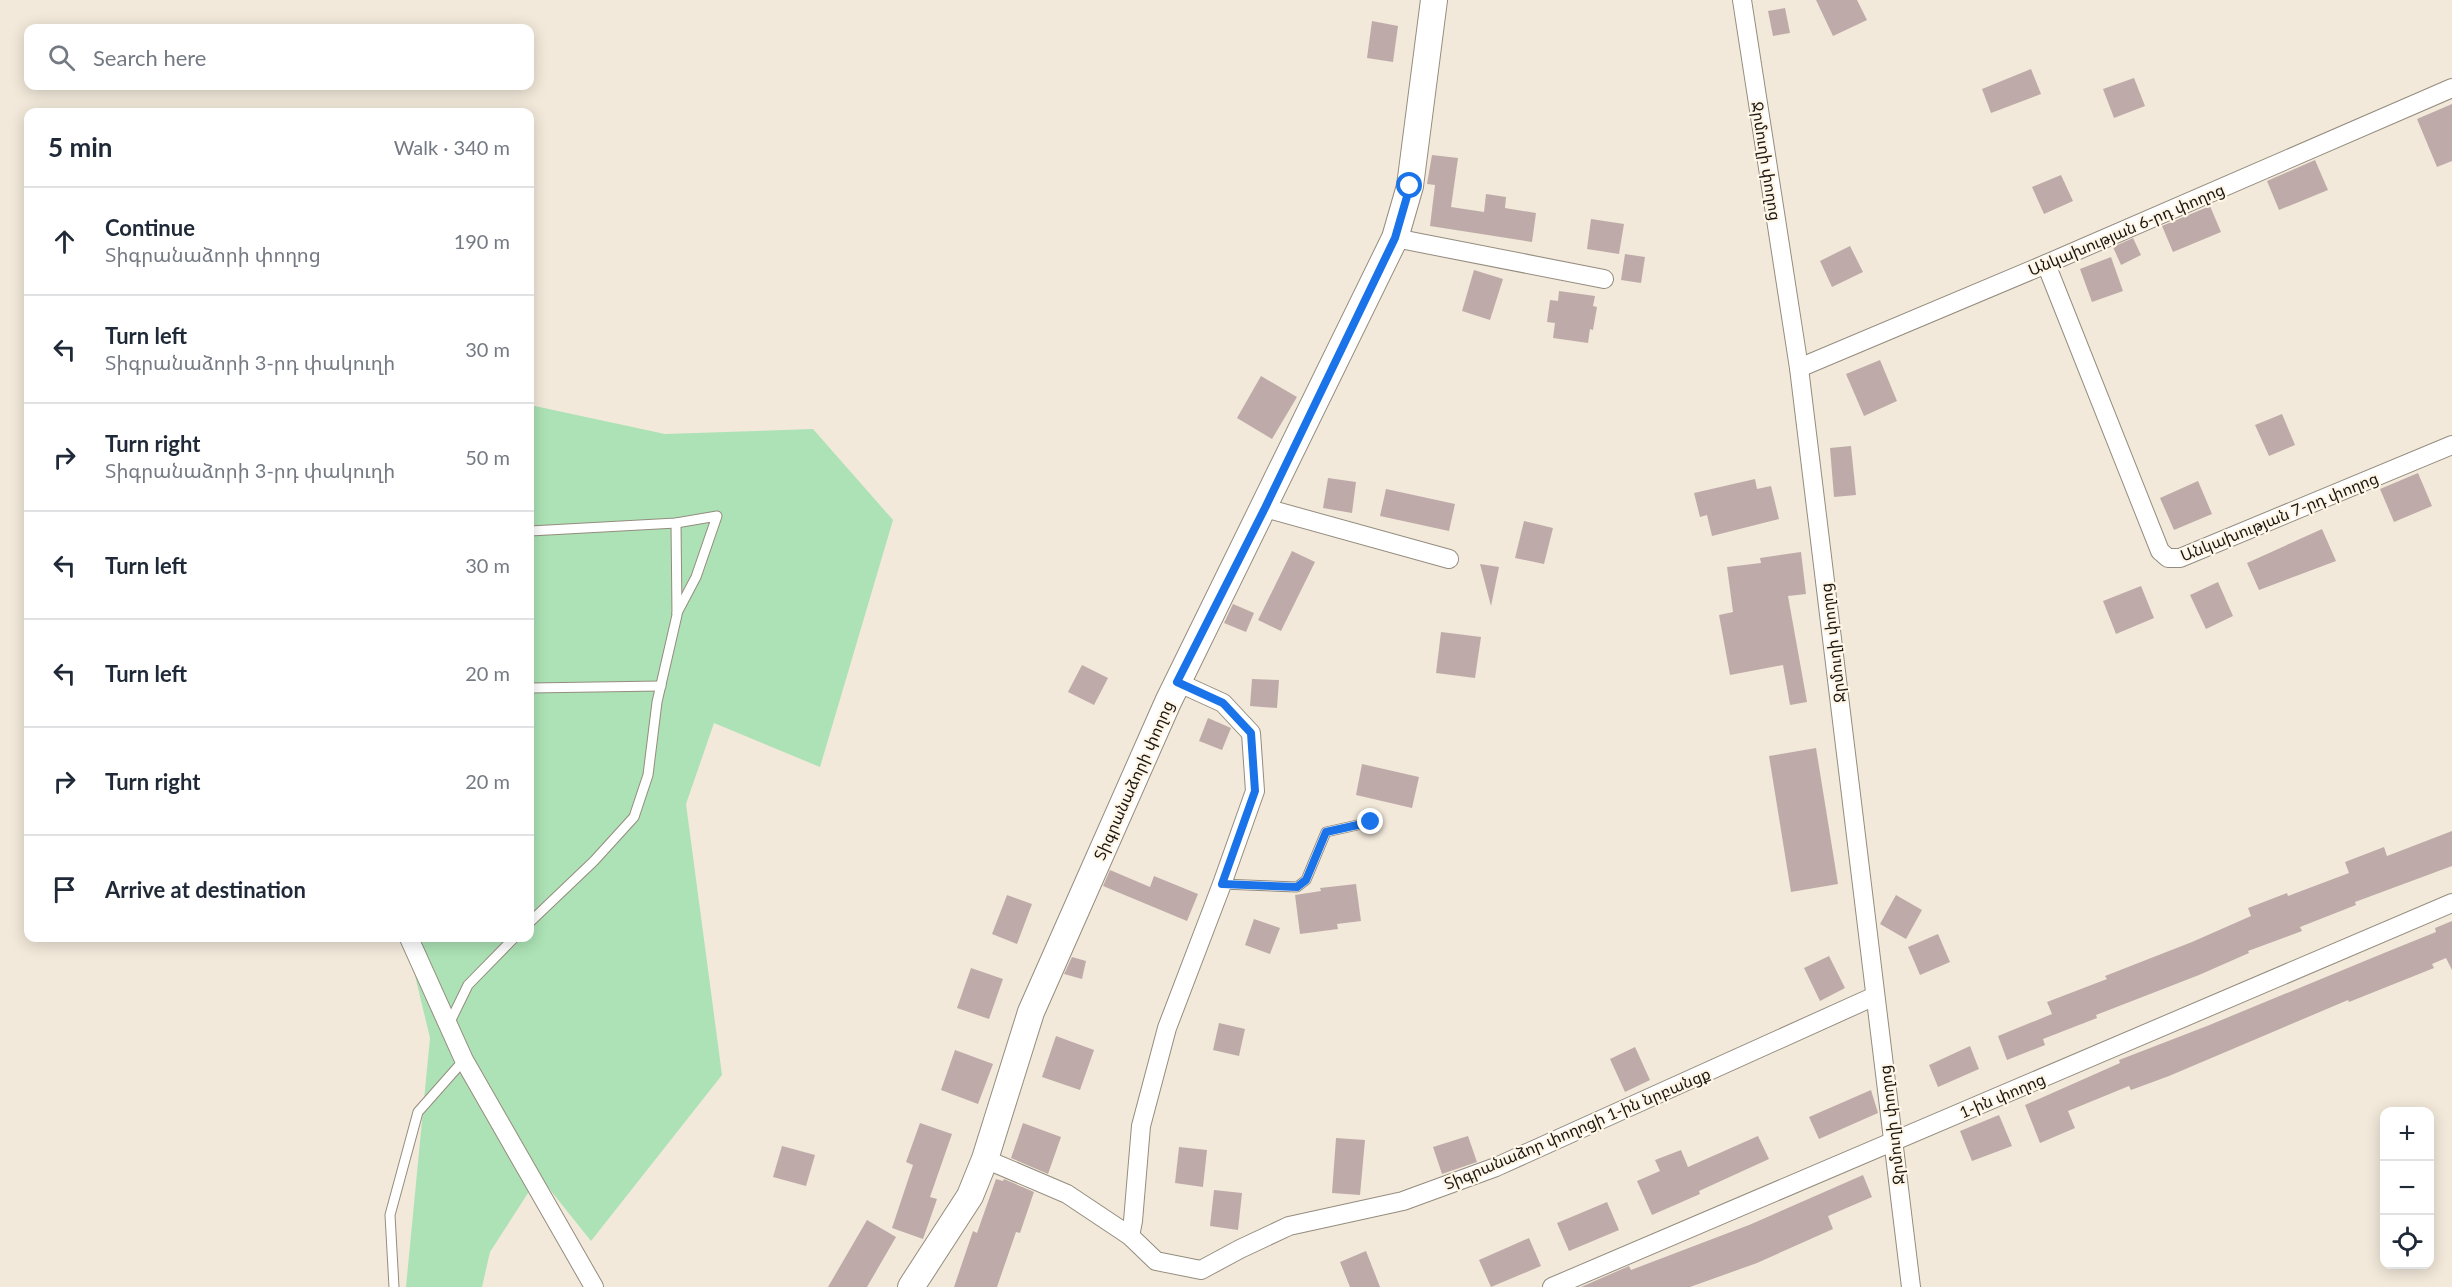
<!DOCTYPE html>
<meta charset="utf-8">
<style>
:root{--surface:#fff;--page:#f2f2f3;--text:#1f2937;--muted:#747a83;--line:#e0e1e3}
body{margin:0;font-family:Lato,"Noto Sans Armenian",sans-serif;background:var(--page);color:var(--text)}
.controls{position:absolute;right:18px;bottom:18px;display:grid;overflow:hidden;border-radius:12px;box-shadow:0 3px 15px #0003}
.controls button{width:54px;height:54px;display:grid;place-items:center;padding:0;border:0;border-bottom:2px solid var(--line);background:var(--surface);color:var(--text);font:30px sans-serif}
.stop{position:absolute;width:18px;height:18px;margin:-14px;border:4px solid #1a73e8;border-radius:50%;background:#fff}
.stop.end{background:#1a73e8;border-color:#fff;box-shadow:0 2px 6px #0008}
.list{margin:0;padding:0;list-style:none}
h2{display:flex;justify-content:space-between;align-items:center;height:78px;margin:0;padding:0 24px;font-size:26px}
h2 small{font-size:20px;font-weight:400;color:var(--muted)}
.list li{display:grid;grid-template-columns:39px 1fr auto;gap:18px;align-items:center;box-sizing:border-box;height:108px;padding:0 24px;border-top:2px solid var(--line)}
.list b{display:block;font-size:22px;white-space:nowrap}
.list p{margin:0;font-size:20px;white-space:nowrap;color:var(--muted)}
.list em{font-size:20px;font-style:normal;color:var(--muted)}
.icon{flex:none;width:33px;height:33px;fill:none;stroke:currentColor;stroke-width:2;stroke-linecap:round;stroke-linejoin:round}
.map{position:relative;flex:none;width:2452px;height:1287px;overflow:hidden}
.search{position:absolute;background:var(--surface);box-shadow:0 3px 15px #0003;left:24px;top:24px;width:510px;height:66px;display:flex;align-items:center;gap:15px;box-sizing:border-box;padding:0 21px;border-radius:12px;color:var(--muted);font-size:22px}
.panel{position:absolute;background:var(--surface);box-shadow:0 3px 15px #0003;left:24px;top:108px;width:510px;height:834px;border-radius:12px}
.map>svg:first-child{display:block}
.green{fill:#ace2b5}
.building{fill:#beaba9}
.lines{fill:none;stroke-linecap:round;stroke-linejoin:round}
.lane-casing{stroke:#948c7e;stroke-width:11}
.street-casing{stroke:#948c7e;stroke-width:20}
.secondary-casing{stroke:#948c7e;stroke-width:28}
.lane{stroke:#fff;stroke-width:9}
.street{stroke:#fff;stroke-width:18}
.secondary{stroke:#fff;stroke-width:26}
.route{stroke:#1a73e8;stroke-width:8}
.labels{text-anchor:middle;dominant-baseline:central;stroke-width:4.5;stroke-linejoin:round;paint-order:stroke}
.street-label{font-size:16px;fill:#1b1813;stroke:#fff6e7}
</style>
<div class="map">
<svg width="2452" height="1287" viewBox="0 0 2452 1287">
<rect width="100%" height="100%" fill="#f2e9da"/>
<!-- green -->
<path class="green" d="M530 405 665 434 813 429 893 520 820 767 714 723 686 804 722 1075 591 1241 539 1176 490 1252 482 1287H406L430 1038 406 938H530Z"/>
<!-- building -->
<g class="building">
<path d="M1816 0H1857L1867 20 1833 36Z"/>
<path d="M1785 8 1790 33 1773 36 1768 11Z"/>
<path d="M1372 21 1398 26 1393 62 1367 58Z"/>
<path d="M2031 69 2041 94 1991 113 1982 89Z"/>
<path d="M2134 78 2145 106 2114 118 2103 89Z"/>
<path d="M2452 104V161L2437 167 2417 119Z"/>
<path d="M1432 155 1458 158 1451 207 1484 212 1486 194 1506 197 1505 208 1536 213 1532 242 1430 226 1435 185 1427 184Z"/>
<path d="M2315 160 2328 190 2279 210 2267 181Z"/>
<path d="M2061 175 2073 201 2044 214 2032 187Z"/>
<path d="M2210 206 2221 232 2173 252 2162 226Z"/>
<path d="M1591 219 1624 224 1619 254 1587 249Z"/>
<path d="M2133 238 2141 255 2121 265 2113 247Z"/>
<path d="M1850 246 1863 272 1832 287 1820 261Z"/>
<path d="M1625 254 1645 257 1641 283 1621 280Z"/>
<path d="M2111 257 2123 291 2092 302 2080 269Z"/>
<path d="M1474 270 1503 279 1490 320 1462 311Z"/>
<path d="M1559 291 1595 296 1593 306 1597 307 1593 330 1590 329 1588 343 1553 338 1555 323 1547 322 1550 300 1558 301Z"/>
<path d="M1880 360 1897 401 1864 416 1846 374Z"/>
<path d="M1261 376 1297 397 1272 439 1237 418Z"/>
<path d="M2282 414 2295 445 2269 456 2255 425Z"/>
<path d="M1851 446 1856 495 1834 497 1830 448Z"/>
<path d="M2418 473 2432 506 2394 522 2380 489Z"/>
<path d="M1328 478 1356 482 1352 513 1323 508Z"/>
<path d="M1755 479 1757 489 1771 486 1779 519 1712 536 1707 515 1700 517 1694 493Z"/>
<path d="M2198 481 2212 514 2174 530 2160 498Z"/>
<path d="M1386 489 1455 504 1449 531 1380 516Z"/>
<path d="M1524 521 1553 528 1544 564 1515 558Z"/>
<path d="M2322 529 2336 561 2259 590 2247 563Z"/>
<path d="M1292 551 1315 562 1281 631 1258 620Z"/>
<path d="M1801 552 1806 594 1788 596 1807 702 1790 705 1783 665 1730 675 1719 615 1733 612 1727 567 1761 563 1760 558Z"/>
<path d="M1480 564 1499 567 1491 606Z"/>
<path d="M2218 582 2233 616 2206 629 2190 595Z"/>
<path d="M2141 586 2154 618 2116 634 2103 601Z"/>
<path d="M1233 604 1254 613 1246 632 1224 623Z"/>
<path d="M1441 632 1481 637 1475 678 1436 673Z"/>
<path d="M1082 665 1108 678 1094 705 1068 692Z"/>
<path d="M1252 679 1279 680 1277 708 1250 706Z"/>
<path d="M1208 718 1231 728 1222 750 1199 741Z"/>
<path d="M1816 748 1838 884 1791 892 1769 756Z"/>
<path d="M1362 764 1419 777 1412 808 1356 795Z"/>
<path d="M2452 831V866L2355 902 2356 905 2300 927 2302 931 2248 951 2249 953 2199 975 2096 1015 2097 1018 2043 1039 2045 1045 2007 1060 1998 1036 2052 1014 2047 1002 2107 979 2105 976 2192 942 2251 916 2248 908 2287 893 2288 896 2349 873 2345 862 2384 847 2387 856Z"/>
<path d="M1110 870 1150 887 1154 876 1198 894 1187 921 1103 886Z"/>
<path d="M1356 884 1361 921 1337 924 1338 929 1300 934 1295 895 1321 891 1320 888Z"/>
<path d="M1007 895 1032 904 1017 944 992 934Z"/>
<path d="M1896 895 1922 910 1906 939 1880 924Z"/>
<path d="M1254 919 1280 928 1270 954 1245 945Z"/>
<path d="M2452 921V970L2446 958 2432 964 2434 968 2349 1002 2348 1000 2169 1076 2131 1090 2129 1086 2068 1111 2075 1128 2040 1143 2025 1105 2120 1063 2119 1060 2207 1026 2384 953 2436 932 2435 928Z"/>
<path d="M1938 934 1950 962 1920 975 1908 947Z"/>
<path d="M1829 956 1845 988 1820 1001 1804 968Z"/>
<path d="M1072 957 1086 961 1082 979 1064 974Z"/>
<path d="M971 968 1003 979 989 1019 957 1008Z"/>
<path d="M1219 1023 1245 1029 1239 1056 1213 1050Z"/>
<path d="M1056 1036 1094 1050 1080 1090 1042 1077Z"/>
<path d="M1970 1046 1979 1069 1938 1087 1929 1065Z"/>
<path d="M1635 1047 1650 1080 1625 1092 1610 1059Z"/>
<path d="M955 1050 993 1064 978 1104 941 1090Z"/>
<path d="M1871 1090 1878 1113 1819 1139 1809 1117Z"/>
<path d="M1999 1115 2012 1146 1972 1161 1960 1131Z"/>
<path d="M920 1123 952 1134 930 1197 937 1199 923 1239 892 1228 913 1165 906 1162Z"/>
<path d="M1023 1123 1061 1137 1048 1174 1011 1158Z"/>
<path d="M1468 1136 1477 1162 1442 1174 1433 1147Z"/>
<path d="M1758 1136 1769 1159 1699 1191 1700 1194 1652 1215 1637 1181 1660 1171 1655 1160 1681 1150 1688 1167Z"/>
<path d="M1336 1138 1365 1140 1360 1195 1332 1193Z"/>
<path d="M782 1146 815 1155 806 1186 773 1177Z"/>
<path d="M1179 1147 1207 1150 1203 1187 1175 1183Z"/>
<path d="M1863 1175 1872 1197 1828 1216 1833 1229 1757 1263 1690 1287H1581L1629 1266 1631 1270 1749 1225Z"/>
<path d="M996 1179 1003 1181 1004 1179 1034 1192 1020 1233 1016 1232 997 1287H954L973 1231 977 1233Z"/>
<path d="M1214 1190 1242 1193 1238 1230 1210 1226Z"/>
<path d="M1607 1202 1619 1230 1569 1251 1557 1223Z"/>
<path d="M867 1220 896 1237 867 1287H828Z"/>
<path d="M1529 1238 1541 1266 1491 1287 1479 1260Z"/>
<path d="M1366 1251 1380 1287H1350L1340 1262Z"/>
</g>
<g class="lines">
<!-- lane casing -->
<g class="lane-casing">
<g id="lane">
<path d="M530 531 676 523 717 516 696 577 677 613"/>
<path d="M530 688 661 686"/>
<path d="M1222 884 1297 887 1306 880 1326 832 1371 822"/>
<path d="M530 922 594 861 634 817 648 775 657 702 677 615 676 523"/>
<path d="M449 1024 468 985 514 938"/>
<path d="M394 1287 390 1215 418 1112 464 1060"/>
</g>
</g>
<!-- street casing -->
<g class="street-casing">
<g id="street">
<path d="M1742 0 1799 368 1911 1287"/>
<path d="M1395 238 1604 279"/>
<path d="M2046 264 2160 551 2168 558H2180L2452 445"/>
<path d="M1799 368 2046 264 2452 88"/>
<path d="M1265 508 1449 559"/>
<path d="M409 938 464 1060 594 1287"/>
<path d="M985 1159 1067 1194 1130 1236 1156 1261 1201 1270 1240 1249 1289 1226 1403 1201 1496 1167 1875 996"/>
<path d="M1130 1236 1133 1221 1141 1126 1167 1028 1222 884 1255 791 1251 733 1223 703 1177 682"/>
<path d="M1552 1287 2452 903"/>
</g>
</g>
<!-- secondary casing -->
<g class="secondary-casing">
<path id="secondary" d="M911 1287 970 1196 985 1159 1031 1012 1168 702 1395 238 1410 186 1434 0"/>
</g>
<!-- lane -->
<use href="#lane" class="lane"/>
<!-- street -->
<use href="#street" class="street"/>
<!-- secondary -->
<use href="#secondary" class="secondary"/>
</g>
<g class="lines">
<!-- route -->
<path class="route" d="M1371 822 1326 832 1306 880 1297 887 1222 884 1255 791 1251 733 1223 703 1177 682 1265 508 1395 238 1410 186"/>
</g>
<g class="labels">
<!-- street labels -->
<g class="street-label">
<text transform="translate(1767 161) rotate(81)">Ջրմուղի փողոց</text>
<text transform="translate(2126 229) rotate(-23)">Անկախության 6-րդ փողոց</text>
<text transform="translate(2279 516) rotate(-22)">Անկախության 7-րդ փողոց</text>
<text transform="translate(1832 643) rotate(-97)">Ջրմուղի փողոց</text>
<text transform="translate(1133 780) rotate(-66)">Տիգրանաձորի փողոց</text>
<text transform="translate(2002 1095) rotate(-23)">1-ին փողոց</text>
<text transform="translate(1891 1125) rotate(-97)">Ջրմուղի փողոց</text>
<text transform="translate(1577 1128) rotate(-23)">Տիգրանաձոր փողոցի 1-ին նրբանցք</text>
</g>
</g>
</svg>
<div class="controls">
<button>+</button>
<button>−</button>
<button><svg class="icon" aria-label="locate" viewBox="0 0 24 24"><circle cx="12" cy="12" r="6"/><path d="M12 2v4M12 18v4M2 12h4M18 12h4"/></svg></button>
</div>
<div class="stop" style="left:1410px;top:186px"></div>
<div class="stop end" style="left:1371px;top:822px"></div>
<div class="search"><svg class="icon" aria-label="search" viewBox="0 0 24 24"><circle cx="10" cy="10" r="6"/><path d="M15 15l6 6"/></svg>Search here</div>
<section class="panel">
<h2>5 min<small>Walk · 340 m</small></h2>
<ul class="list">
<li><svg class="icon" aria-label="ahead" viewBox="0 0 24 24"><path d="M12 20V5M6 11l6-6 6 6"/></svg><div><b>Continue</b><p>Տիգրանաձորի փողոց</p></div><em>190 m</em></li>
<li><svg class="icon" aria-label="left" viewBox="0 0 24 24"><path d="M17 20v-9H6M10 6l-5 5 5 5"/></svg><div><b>Turn left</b><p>Տիգրանաձորի 3-րդ փակուղի</p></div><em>30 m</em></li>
<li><svg class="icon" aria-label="right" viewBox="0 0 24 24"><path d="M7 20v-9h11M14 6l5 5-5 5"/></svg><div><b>Turn right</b><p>Տիգրանաձորի 3-րդ փակուղի</p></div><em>50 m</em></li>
<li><svg class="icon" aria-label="left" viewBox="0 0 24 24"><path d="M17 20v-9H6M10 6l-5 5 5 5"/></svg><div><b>Turn left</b></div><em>30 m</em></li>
<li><svg class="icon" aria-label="left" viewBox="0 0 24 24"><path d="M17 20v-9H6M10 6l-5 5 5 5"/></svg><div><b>Turn left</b></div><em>20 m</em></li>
<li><svg class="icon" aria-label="right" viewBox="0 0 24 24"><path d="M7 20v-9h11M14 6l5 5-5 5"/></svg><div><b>Turn right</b></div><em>20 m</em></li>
<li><svg class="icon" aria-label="arrive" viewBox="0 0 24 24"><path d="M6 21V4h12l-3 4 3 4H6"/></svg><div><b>Arrive at destination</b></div></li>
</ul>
</section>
</div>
